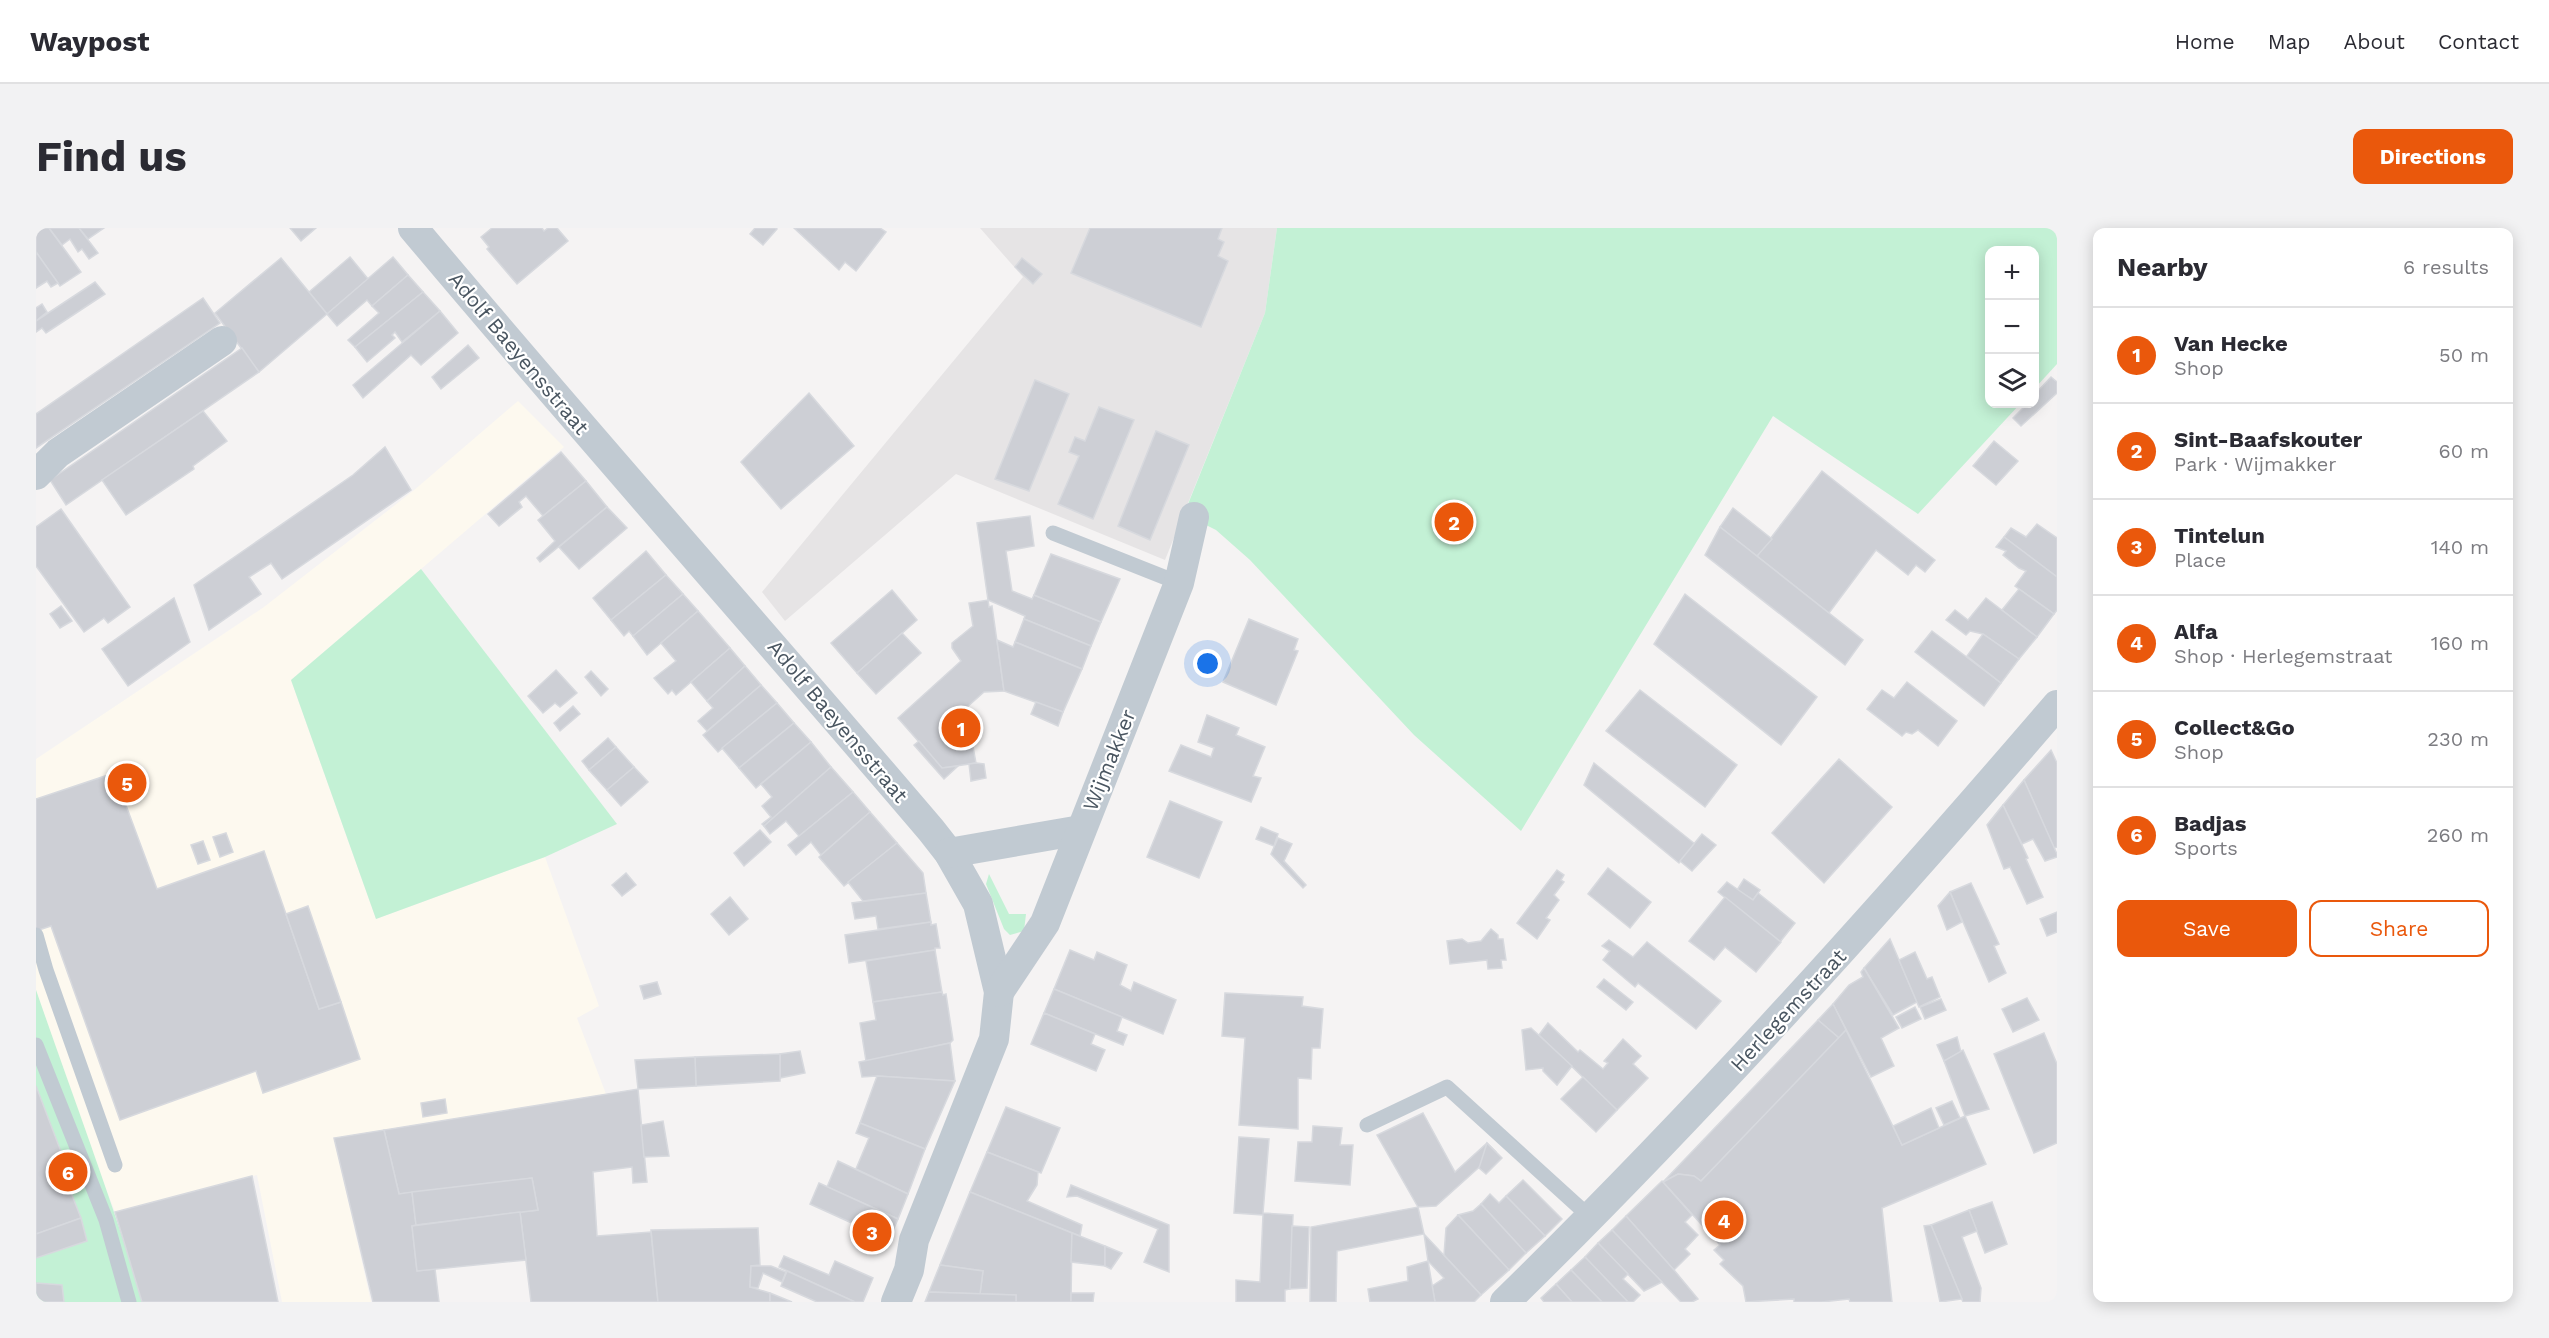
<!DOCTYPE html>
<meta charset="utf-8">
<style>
:root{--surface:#fff;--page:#f2f2f3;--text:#2b2b33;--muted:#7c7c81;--line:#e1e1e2;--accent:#ea580c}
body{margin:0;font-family:"Work Sans",sans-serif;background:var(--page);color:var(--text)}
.controls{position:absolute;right:18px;top:18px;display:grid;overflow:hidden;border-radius:12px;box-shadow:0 3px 15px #0003}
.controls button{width:54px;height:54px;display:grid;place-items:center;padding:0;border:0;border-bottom:2px solid var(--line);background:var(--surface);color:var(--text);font:30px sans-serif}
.you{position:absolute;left:1172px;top:436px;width:21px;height:21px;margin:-15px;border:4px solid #fff;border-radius:50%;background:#1a73e8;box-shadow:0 0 0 9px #1a73e833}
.badge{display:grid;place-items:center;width:39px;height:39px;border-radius:50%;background:var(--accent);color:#fff;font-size:20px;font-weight:700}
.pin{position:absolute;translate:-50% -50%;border:3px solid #fff;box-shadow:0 2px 6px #0006}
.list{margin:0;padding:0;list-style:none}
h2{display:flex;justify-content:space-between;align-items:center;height:78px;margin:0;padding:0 24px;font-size:26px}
h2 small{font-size:20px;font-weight:400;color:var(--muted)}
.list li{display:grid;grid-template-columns:39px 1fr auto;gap:18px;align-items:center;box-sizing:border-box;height:96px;padding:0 24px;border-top:2px solid var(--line)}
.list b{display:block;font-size:22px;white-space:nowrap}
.list p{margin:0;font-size:20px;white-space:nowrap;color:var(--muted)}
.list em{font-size:20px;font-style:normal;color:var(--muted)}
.actions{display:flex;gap:12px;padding:18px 24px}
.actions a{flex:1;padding:14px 0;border:2px solid var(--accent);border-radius:12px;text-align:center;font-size:21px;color:var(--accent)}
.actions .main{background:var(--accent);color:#fff}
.icon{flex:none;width:33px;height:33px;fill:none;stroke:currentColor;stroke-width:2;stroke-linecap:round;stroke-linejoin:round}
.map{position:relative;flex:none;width:2021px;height:1074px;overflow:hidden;border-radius:12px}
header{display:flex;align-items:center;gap:36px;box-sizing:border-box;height:84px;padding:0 30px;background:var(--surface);border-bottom:2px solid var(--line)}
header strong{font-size:28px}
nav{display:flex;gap:33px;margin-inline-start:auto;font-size:21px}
.intro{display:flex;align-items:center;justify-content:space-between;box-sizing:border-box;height:144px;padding:0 36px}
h1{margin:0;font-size:42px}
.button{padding:15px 27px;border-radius:12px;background:var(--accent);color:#fff;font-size:21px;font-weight:700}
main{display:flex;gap:36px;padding:0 36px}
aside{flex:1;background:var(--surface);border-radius:12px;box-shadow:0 3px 15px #0003}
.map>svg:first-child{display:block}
.commercial{fill:#fdf9ef}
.education{fill:#e6e4e5}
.green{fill:#c3f1d5}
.building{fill:#cdcfd5;stroke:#d7d9de;stroke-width:1.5}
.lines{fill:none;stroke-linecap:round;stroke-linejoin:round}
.service{stroke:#c1cad2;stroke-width:15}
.minor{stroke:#c1cad2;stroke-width:30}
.labels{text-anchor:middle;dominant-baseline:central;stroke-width:4.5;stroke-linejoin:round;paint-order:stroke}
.street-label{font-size:21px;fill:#4a5661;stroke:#fff}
</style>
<header>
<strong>Waypost</strong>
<nav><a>Home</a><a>Map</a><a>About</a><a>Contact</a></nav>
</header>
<div class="intro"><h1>Find us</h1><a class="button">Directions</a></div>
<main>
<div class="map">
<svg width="2021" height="1074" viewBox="0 0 2021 1074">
<rect width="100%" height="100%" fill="#f5f3f3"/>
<!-- commercial -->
<path class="commercial" d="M482 173 528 219 255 452 340 691 509 629 563 778 541 790 570 866 298 910 335 1074H246L221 947 79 984 48 904 0 762V531L228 379 377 263Z"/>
<!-- education -->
<path class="education" d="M944 0H1241L1229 85 1129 332 920 246 749 393 726 364 987 49Z"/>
<!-- green -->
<g class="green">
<path d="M1241 0H2021V136L1999 160 1998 22H1954V176H1984L1882 286 1737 188 1485 603 1378 507 1214 332 1180 302 1148 286 1229 85Z"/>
<path d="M385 341 581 596 509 629 340 691 255 452Z"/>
<path d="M953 646 973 686H990L988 703 974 707 968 701 950 656Z"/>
<path d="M0 762C36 866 75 969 107 1074H0Z"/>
</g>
<!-- building -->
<g class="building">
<path d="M0 0H13L45 44 24 58 0 24Z"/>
<path d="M13 0H43L62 25 53 31 46 21 42 24 34 11 26 17Z"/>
<path d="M43 0H68L52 11Z"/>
<path d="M254 0H280L265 13Z"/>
<path d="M456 0H506L508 3 512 0H521L532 13 481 56 451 21 453 19 445 9Z"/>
<path d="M719 0H739L741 1 727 17 714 6Z"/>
<path d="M758 0H844L850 4 820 43 809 34 803 42Z"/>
<path d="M1054 0H1186L1182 11 1188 14 1182 28 1192 33 1165 99 1035 45Z"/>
<path d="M0 24 22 55 15 59 11 53 0 60Z"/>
<path d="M314 29 332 51 291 86 273 64Z"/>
<path d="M357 29 372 47 336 78 331 72 301 98 291 86Z"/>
<path d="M245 30 291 86 223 144 179 85Z"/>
<path d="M986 30 1006 46 997 56 979 39Z"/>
<path d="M372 47 387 64 319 119 312 112 343 85 336 78Z"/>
<path d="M59 54 69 66 10 105 6 100 0 104V93Z"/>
<path d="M387 64 404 83 366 114 359 104 356 107 359 110 331 134 319 119Z"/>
<path d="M167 70 184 95 0 220V186Z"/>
<path d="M6 76 11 84 0 93V80Z"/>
<path d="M404 83 422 105 385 137 375 127 327 170 317 157Z"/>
<path d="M432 117 443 130 405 161 396 149Z"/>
<path d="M206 120 223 144 30 277 14 252Z"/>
<path d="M2015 149 2021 154V165L1985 198 1977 190 1991 176H1998V167Z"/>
<path d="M999 152 1033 166 993 263 959 251Z"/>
<path d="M773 165 818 218 745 281 705 234Z"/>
<path d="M1063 179 1098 192 1057 291 1022 276 1043 228 1033 224 1039 209 1049 213Z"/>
<path d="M167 183 191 213 157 238 158 241 90 287 66 252Z"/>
<path d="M1120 203 1153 217 1114 312 1082 298Z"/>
<path d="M1958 213 1982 233 1960 257 1937 238Z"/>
<path d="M349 219 375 262 246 351 235 335 213 349 225 366 173 402 158 357 317 247Z"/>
<path d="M525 224 550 253 507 288 490 268 483 274 486 279 463 298 452 286Z"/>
<path d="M1786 243 1899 332 1889 344 1880 337 1872 347 1840 322 1793 385 1721 328Z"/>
<path d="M550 253 571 279 504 334 501 330 519 313 502 292Z"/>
<path d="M571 279 591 300 543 341 523 319Z"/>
<path d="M1697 280 1736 311 1721 328 1684 299Z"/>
<path d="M25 281 94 379 72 395 68 390 48 404 0 338V299Z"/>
<path d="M994 288 998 318 970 323 976 363 996 371 998 367 1065 394 1055 418 988 391 989 388 952 372 941 295Z"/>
<path d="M2001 296 2021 310V349L1968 309 1975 300 1990 309Z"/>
<path d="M1684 299 1827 412 1809 437 1669 327Z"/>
<path d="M1968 309 2021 349V382L2018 386 1979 358 1990 343 1983 340 1967 327 1970 323 1960 319Z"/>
<path d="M610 323 630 347 575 392 557 370Z"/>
<path d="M1015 326 1084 351 1065 394 998 367Z"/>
<path d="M630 347 647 366 597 408 593 403 588 408 575 392Z"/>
<path d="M1983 361 2018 386 2001 409 1966 382Z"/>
<path d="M856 362 881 392 821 445 795 415Z"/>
<path d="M647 366 662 383 611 427 597 408Z"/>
<path d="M1649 366 1781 469 1745 517 1618 416Z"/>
<path d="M138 370 154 414 92 458 66 421Z"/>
<path d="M1950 370 2001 409 1983 431 1947 406 1934 403 1930 407 1910 392 1919 382 1932 392Z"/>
<path d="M952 372 953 379 956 378 968 463 948 464 930 480 940 535 906 540 862 490 925 433 916 420V415L937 398 933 375Z"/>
<path d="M25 378 36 393 24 400 14 386Z"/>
<path d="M662 383 694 420 640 467 636 462 632 466 618 450 640 433 625 415Z"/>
<path d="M988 391 1055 418 1046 441 979 414Z"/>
<path d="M1213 391 1262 411 1258 422 1262 423 1240 477 1187 454Z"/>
<path d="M1896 403 1965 455 1948 478 1879 424Z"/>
<path d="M866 405 885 425 840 466 821 445Z"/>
<path d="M1947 406 1983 431 1965 455 1931 428Z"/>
<path d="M961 412 977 419 979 414 1046 441 1027 484 968 463Z"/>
<path d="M694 420 709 438 671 473 655 454Z"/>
<path d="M709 438 725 457 671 503 662 493 677 480 671 473Z"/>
<path d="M520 442 541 465 524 479 519 475 507 485 492 468Z"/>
<path d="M555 443 572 461 565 468 549 449Z"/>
<path d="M1871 454 1921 493 1902 518 1882 502 1876 506 1870 504 1866 508 1831 481 1846 462 1858 470Z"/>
<path d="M725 457 741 475 682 524 667 507Z"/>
<path d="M1604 462 1701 537 1669 579 1570 503Z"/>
<path d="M1000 474 1027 484 1022 498 995 486Z"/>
<path d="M741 475 758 495 703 540 686 520Z"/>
<path d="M537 478 544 486 524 503 518 495Z"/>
<path d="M1171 487 1203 500 1200 507 1229 519 1217 548 1225 550 1215 574 1133 543 1145 517 1175 529 1178 520 1162 514Z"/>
<path d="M758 495 775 514 720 560 703 540Z"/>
<path d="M572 510 580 519 553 542 546 533Z"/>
<path d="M883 513 906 540 922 538 908 551 878 517Z"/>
<path d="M775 514 795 539 728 598 726 596 735 589 726 578 736 569 725 556Z"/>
<path d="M580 519 598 539 571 562 553 542Z"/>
<path d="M2015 522 2021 535V619L2018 620 1988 552Z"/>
<path d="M1803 531 1856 579 1788 655 1736 605Z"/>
<path d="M940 535 948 536 950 550 935 553 933 536Z"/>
<path d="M1558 535 1659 616 1643 635 1548 557Z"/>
<path d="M598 539 612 554 585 578 571 562Z"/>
<path d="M795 539 817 564 763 608 750 593 734 606 728 598Z"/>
<path d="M78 545 121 661 228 623 283 781 305 774 324 831 227 865 220 843 84 892 15 698 0 703V571Z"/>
<path d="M1988 552 2021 626V629L2009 633 1997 611 1986 616 1967 577Z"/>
<path d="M817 564 834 584 785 627 775 614 760 627 752 617Z"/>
<path d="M1134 573 1186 594 1163 650 1111 629Z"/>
<path d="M1967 577 1992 630 1990 631 2007 669 1991 676 1974 639 1968 641 1951 597Z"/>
<path d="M834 584 861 615 808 658 783 629Z"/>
<path d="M1225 599 1242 606 1238 618 1220 611Z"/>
<path d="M724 602 735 614 708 638 698 625Z"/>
<path d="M190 605 197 624 184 629 177 609Z"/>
<path d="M1666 606 1680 617 1656 643 1644 633Z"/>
<path d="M1242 610 1256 616 1248 633 1270 657 1267 660 1235 626Z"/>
<path d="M167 613 174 632 162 636 155 617Z"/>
<path d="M861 615 887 645 890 665 827 673 812 654Z"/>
<path d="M1572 640 1615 674 1594 700 1552 666Z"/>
<path d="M1521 642 1528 647 1525 652 1528 654 1518 667 1523 672 1510 690 1514 692 1501 711 1481 695Z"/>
<path d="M590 645 600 657 586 668 576 657Z"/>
<path d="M1708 651 1724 662 1717 672 1701 662Z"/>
<path d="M1691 654 1717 672 1722 665 1759 695 1744 714 1682 664Z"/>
<path d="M1935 655 1963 716 1958 718 1970 745 1953 754 1914 664Z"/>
<path d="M1914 664 1926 694 1911 702 1902 678Z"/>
<path d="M890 665 895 694 842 701 840 688 819 691 816 675Z"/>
<path d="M694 669 712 691 693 707 675 686Z"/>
<path d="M1689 669 1745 714 1720 744 1689 719 1678 732 1653 713Z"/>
<path d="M272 678 305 774 283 781 250 686Z"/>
<path d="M2021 684V704L2011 708 2004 691Z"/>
<path d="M895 694V697L900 696 904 720H899V722L813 735 809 707Z"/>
<path d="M1455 701 1462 707V711H1467L1470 732H1465L1466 740 1452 741 1451 732 1414 736 1411 713 1426 711 1432 715 1445 713Z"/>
<path d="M1854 711 1881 774 1857 787 1828 740Z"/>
<path d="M1573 712 1597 729 1611 714 1685 773 1660 801 1602 755 1599 759 1567 732 1574 723 1566 718Z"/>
<path d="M899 722 906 764 837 774 830 733Z"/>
<path d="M1034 722 1058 732 1061 724 1091 737 1084 757 1095 763 1098 754 1140 772 1127 806 1018 761Z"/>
<path d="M1879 724 1891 751 1896 749 1904 769 1883 779 1863 732Z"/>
<path d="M1828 740 1863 800 1845 810 1858 838 1835 849 1797 776 1813 757 1827 749 1825 744Z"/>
<path d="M1568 751 1597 774 1590 782 1561 759Z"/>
<path d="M621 754 625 766 608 771 604 758Z"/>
<path d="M1018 761 1086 789 1081 803 1091 807 1087 817 1008 785Z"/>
<path d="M906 764 907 767 910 766 917 812 914 815 830 833 824 795 840 792 837 774Z"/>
<path d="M1189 765 1267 769 1266 778 1287 781 1284 820H1276L1275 851 1262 850V901L1203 897 1209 810 1186 808Z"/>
<path d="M1991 770 2003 792 1977 804 1966 781Z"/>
<path d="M1905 771 1910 782 1889 791 1884 779Z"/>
<path d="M1797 776 1810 802 1803 810 1782 792Z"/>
<path d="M1879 779 1885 791 1866 800 1860 789Z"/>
<path d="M1008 785 1059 806 1055 816 1069 822 1060 843 995 816Z"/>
<path d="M1782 792 1803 810 1665 953 1658 948 1642 946 1627 954Z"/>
<path d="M1512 795 1542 824 1544 822 1567 841 1572 835 1568 833 1587 811 1605 828 1597 836 1612 850 1581 882 1503 807Z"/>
<path d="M1495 800 1536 838 1521 857 1507 843V840L1490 842 1486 802Z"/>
<path d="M1810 802 1866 917 1929 888 1950 936 1846 980 1856 1074H1814L1813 1071 1786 1074H1758V1071L1710 1074 1707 1058 1684 1036 1688 1032 1678 1022 1684 1017 1627 954 1642 946 1658 948 1665 953Z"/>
<path d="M2008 805 2021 836V915L1998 925 1958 826Z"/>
<path d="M1921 809 1925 824 1908 833 1901 817Z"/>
<path d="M914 815 919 853 841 848 826 849 823 834Z"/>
<path d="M1927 822 1953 881 1929 888 1908 833Z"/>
<path d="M764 823 769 845 744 850V826Z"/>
<path d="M744 826V853L660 858 659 829Z"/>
<path d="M659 829 660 858 602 861 599 832Z"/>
<path d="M841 848 919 853 889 921 824 895Z"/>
<path d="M1547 849 1581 882 1560 904 1525 871Z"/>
<path d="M0 858 35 950 30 952 45 990 0 1006Z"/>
<path d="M602 861 611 954 597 955 596 939 557 944 561 1008 615 1004 622 1074H495L484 984 502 982 496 950 363 966 348 902Z"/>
<path d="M409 871 411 885 387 889 385 875Z"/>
<path d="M1916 873 1924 890 1908 897 1900 880Z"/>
<path d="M970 879 1024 900 1005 945 951 924Z"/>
<path d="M1895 880 1903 900 1866 917 1857 898Z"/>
<path d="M1387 885 1419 944 1451 915 1460 924 1400 978 1382 979 1341 907Z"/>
<path d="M627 893 633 928 608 929 605 897Z"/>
<path d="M824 895 889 921 872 966 820 941 833 910 820 905Z"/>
<path d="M1277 898 1306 900 1304 917H1317L1314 957 1259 953 1262 914H1276Z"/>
<path d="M348 902 363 966 376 964 380 997 376 998 381 1043 399 1041 403 1074H337L298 910Z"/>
<path d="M1203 909 1233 911 1227 985 1257 987 1254 1061 1249 1062V1074H1200V1052L1224 1054 1227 987 1198 985Z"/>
<path d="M1451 915 1466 930 1450 946 1443 940Z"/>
<path d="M951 924 1002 944 1001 957 991 973 1046 997 1044 1008 934 964Z"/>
<path d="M802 933 872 966 862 991 791 959Z"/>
<path d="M216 948 242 1074H106L79 984Z"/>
<path d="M496 950 502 982 380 997 376 964Z"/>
<path d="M1487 952 1526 991 1509 1008 1470 968Z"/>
<path d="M1626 953 1656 987 1649 994 1662 1007 1649 1021 1654 1026 1638 1042 1590 988Z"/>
<path d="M783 955 862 991 853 1012 774 976Z"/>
<path d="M1035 957 1133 997V1044L1108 1034 1122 1001 1041 968 1031 969Z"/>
<path d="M934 964 1036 1005 1035 1074H980V1067L944 1066 947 1043 904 1037Z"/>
<path d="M1454 966 1463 975 1470 968 1509 1008 1490 1025 1445 976Z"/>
<path d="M1956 974 1971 1016 1949 1025 1933 982Z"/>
<path d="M1445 976 1490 1025 1473 1042 1422 987 1437 983Z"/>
<path d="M1382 979 1388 1006 1301 1023 1300 1074H1274L1275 999Z"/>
<path d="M1933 982 1941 1003 1926 1009 1945 1060 1944 1074H1927L1895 997Z"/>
<path d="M484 984 490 1032 381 1043 376 998Z"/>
<path d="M1422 987 1473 1042 1445 1067 1408 1027 1410 1000Z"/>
<path d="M1590 988 1638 1042 1662 1071 1656 1074H1645L1576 1002Z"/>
<path d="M45 990 51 1013 0 1030V1006Z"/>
<path d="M1895 997 1926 1071 1904 1074 1888 998Z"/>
<path d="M1256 998 1273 999 1271 1060 1254 1061Z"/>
<path d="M722 1000 724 1037 715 1038 714 1059 734 1065V1074H622L615 1002Z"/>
<path d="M1576 1002 1626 1054 1608 1063 1562 1015Z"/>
<path d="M1036 1005 1069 1018V1038L1035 1034Z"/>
<path d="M1388 1006 1445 1067 1438 1074H1399L1396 1058 1408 1050 1392 1033Z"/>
<path d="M1562 1015 1592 1046 1587 1051 1604 1067 1597 1074H1592L1549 1029Z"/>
<path d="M1069 1018 1086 1025 1075 1041 1069 1038Z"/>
<path d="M748 1028 793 1047 799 1033 837 1050 827 1074H819L743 1039Z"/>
<path d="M1549 1029 1592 1074H1566L1535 1042Z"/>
<path d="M1392 1033 1399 1074H1334L1332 1061 1372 1053 1371 1039Z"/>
<path d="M904 1037 947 1043 944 1066 893 1064Z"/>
<path d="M715 1038H735L750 1044 746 1054 727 1045 722 1060 714 1059Z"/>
<path d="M1535 1042 1566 1074H1536L1520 1056Z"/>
<path d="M751 1043 819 1074H781L745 1058Z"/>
<path d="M0 1055 26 1057 28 1074H0Z"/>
<path d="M1520 1056 1536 1074H1508L1505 1070Z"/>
<path d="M893 1064 980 1067V1074H889Z"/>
<path d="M734 1065 756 1074H734Z"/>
<path d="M1035 1065H1058L1057 1074H1035Z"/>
</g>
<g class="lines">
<!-- service -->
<g class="service">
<path d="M1017 305 1143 355"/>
<path d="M0 707 10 742 79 937"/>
<path d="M0 817 70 992 93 1074"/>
<path d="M1331 897 1411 859 1555 990"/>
</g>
<!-- minor -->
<g class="minor">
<path d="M377 0C547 203 723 400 895 602L913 625 942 676 963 764 958 811 878 1012 873 1042 860 1074"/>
<path d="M0 247 22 225 186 113"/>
<path d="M913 625 1045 602"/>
<path d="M963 764 1009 695 1143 355 1158 289"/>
<path d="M1469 1074C1663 884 1844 683 2021 477"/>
</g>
</g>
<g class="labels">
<!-- street labels -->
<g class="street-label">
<text transform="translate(483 125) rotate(50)">Adolf Baeyensstraat</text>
<text transform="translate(802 493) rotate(50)">Adolf Baeyensstraat</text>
<text transform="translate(1073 532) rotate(-68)">Wijmakker</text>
<text transform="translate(1752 782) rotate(-47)">Herlegemstraat</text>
</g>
</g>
</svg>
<div class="controls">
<button>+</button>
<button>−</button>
<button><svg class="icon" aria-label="layers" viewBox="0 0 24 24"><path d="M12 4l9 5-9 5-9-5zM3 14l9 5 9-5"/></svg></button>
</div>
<div class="you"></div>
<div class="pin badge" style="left:925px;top:500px">1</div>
<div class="pin badge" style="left:1418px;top:294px">2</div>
<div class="pin badge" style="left:836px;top:1004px">3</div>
<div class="pin badge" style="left:1688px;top:992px">4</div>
<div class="pin badge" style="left:91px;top:555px">5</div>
<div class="pin badge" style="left:32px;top:944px">6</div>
</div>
<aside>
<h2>Nearby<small>6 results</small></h2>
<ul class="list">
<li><span class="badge">1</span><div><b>Van Hecke</b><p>Shop</p></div><em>50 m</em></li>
<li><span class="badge">2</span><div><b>Sint-Baafskouter</b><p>Park · Wijmakker</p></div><em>60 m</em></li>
<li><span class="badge">3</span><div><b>Tintelun</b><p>Place</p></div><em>140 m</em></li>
<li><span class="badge">4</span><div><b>Alfa</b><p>Shop · Herlegemstraat</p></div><em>160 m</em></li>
<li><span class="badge">5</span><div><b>Collect&amp;Go</b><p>Shop</p></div><em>230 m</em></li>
<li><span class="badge">6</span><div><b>Badjas</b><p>Sports</p></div><em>260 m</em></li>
</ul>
<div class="actions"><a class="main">Save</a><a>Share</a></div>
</aside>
</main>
